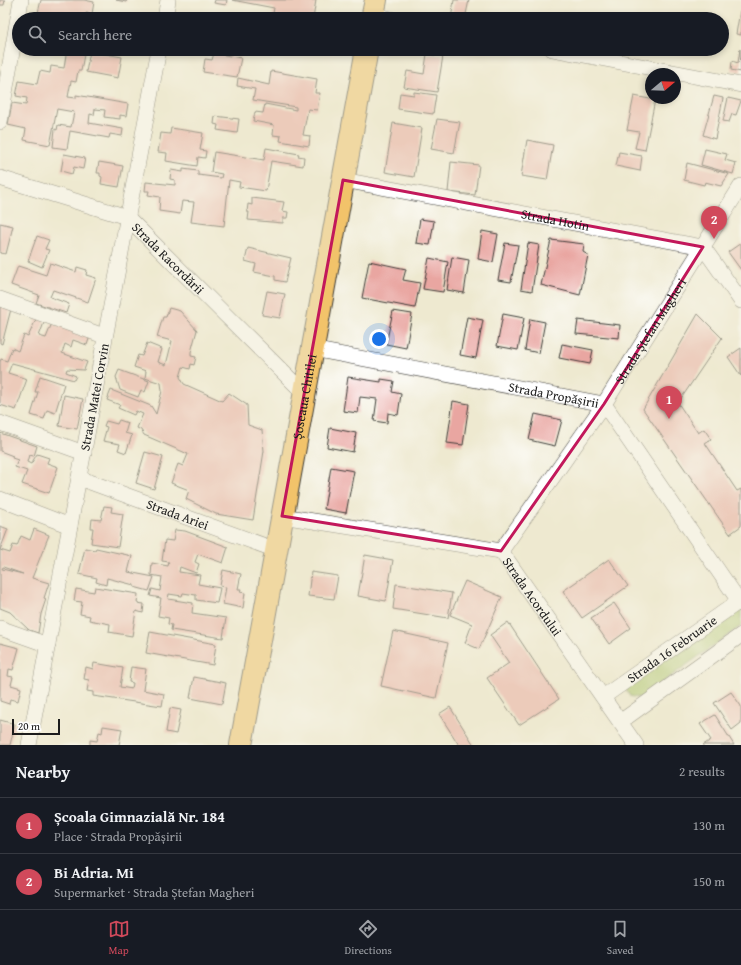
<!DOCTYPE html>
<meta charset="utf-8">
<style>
:root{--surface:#171b24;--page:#20242c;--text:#f1f3f6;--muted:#9ea1a6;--line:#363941;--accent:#d1495b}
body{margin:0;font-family:"Gentium Book Plus",serif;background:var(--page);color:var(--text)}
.compass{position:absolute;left:645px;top:68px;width:36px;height:36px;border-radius:50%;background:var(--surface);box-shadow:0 2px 6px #0003;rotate:71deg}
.scale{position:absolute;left:12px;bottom:10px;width:48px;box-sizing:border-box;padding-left:4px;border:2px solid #1c1c1c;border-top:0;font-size:11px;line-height:14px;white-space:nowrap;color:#1c1c1c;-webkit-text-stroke:3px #fff;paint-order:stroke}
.you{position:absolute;left:379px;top:339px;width:14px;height:14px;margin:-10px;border:3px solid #fff;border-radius:50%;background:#1a73e8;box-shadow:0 0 0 6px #1a73e833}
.badge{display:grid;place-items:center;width:26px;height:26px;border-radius:50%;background:var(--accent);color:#fff;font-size:13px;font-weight:700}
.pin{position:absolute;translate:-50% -33px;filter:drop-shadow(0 1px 2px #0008)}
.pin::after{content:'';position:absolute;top:21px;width:14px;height:12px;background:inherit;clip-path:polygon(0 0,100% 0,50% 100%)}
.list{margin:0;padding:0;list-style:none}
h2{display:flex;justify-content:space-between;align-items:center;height:52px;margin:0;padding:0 16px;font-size:17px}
h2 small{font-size:13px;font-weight:400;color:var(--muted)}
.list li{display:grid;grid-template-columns:26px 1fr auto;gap:12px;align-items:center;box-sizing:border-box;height:56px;padding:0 16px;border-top:1px solid var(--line)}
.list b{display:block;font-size:15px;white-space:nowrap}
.list p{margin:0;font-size:13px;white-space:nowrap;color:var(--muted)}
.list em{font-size:13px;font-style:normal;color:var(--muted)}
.icon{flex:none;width:22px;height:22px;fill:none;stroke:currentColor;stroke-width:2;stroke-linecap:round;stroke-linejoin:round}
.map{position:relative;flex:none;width:741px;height:745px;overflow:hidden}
.search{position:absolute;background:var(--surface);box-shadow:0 2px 6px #0003;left:12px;right:12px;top:12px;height:44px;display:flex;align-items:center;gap:10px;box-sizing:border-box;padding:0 14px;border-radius:22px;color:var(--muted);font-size:15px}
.sheet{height:164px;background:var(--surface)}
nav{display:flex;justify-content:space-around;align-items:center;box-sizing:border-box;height:56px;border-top:1px solid var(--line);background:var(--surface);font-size:11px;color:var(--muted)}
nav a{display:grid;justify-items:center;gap:2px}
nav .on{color:var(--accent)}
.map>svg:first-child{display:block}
.green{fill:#a8c46b;stroke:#627044}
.building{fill:#e9a6a1;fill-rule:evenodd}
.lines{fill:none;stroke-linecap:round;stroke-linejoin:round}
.street-casing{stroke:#3c3b37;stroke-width:16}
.primary-casing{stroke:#3c3b37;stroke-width:24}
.street{stroke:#fff;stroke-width:15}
.primary{stroke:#f2c36a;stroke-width:22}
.marked{fill:none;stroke:#c2185b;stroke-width:3;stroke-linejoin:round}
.labels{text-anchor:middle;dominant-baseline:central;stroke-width:3.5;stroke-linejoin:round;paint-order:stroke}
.street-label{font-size:13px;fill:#1c1c1c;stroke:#fff}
</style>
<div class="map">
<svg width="741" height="745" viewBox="0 0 741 745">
<rect width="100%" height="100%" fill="#fff"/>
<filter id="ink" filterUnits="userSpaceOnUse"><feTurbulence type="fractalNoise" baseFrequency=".025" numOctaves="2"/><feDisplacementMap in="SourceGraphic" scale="8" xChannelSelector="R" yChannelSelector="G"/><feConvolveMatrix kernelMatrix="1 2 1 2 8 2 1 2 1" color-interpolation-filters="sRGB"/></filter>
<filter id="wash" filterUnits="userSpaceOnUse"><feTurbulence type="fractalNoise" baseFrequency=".012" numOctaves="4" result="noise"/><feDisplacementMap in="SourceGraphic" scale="16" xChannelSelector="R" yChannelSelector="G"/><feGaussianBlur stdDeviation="0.9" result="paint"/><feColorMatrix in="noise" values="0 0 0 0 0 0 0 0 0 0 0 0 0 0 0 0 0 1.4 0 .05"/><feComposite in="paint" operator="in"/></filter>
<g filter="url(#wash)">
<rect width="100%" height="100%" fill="#eee9d0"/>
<!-- green -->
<path class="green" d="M741 604V626L642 697 638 698 630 696 626 690V686Z"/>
<g id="blocks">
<!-- building -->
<g class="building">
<path d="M0 0H5L4 5H0Z"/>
<path d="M41 0H84L94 2 92 14 86 13 85 19H47L37 17Z"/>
<path d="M116 0H127L126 2Z"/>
<path d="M215 0H227L226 5 214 3Z"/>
<path d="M232 0H316L313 19H272L274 8Z"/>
<path d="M454 0H469L465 19H451Z"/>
<path d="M740 11H741V35L736 34Z"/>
<path d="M67 49H85L81 71H78L76 82 71 81 68 97 76 98V95L128 104 126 116 120 115V119L104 117 105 110 95 109 94 115 90 114 89 123 123 129 122 136 110 134 109 138 70 131 67 149 53 147 55 129 57 130 58 125 71 127 74 112 57 109 50 145 24 140 26 129 8 125 12 103 26 105 27 98 16 96 19 81 37 84 40 71 50 73 51 66 64 68Z"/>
<path d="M740 49 741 72 731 70 732 61 738 63Z"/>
<path d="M90 51 122 57 118 78 86 72Z"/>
<path d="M214 53 241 58 237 77 203 72 205 59 212 60Z"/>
<path d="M427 54 443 56 437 92 404 87 407 71 424 74Z"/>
<path d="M271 71 317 79 315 93H320L317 110 308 109 303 135 310 136 309 146 280 141 281 136 273 135 274 125 253 121 255 112 263 113 265 104 296 110V107L253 100 255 89 237 86 238 78 269 85Z"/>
<path d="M414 92 436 95 433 114 398 109 400 93 414 95Z"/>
<path d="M634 96 655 100 645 150 635 148 639 132 627 130Z"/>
<path d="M714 96 723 98 715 139 703 135Z"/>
<path d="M728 98 741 101 736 115 732 114 729 122 723 121Z"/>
<path d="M215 116 239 119 237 133 217 130 218 125 214 124Z"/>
<path d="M437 119 460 122 454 153 431 149Z"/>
<path d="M393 123 422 128 414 177 385 172Z"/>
<path d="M171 128 203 133 200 150 206 151 205 158 198 157 197 166 166 161 167 153 158 152 161 133 170 134Z"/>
<path d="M527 140 553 145 547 180 521 176Z"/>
<path d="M266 148 299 154 298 156 304 157 303 166 271 161 266 191 239 187 240 182 229 180 224 226 191 222 194 202 182 201 180 214 159 211 160 197 148 195 149 191H145L146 182 175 185V180L170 179 171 170 183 172V169L198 171V175L221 178 222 174 211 172 214 152 264 160Z"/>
<path d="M705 149 727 154 725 160 736 163 733 174 701 165Z"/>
<path d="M619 152 642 156 640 171 616 166Z"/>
<path d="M64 154 85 158 83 169 74 167 72 174 61 171Z"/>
<path d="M99 162 123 166 119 187 101 184 102 177 100 176V173H97Z"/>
<path d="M451 162 479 165 475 195 448 192Z"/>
<path d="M687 163 729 174 721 186 705 182 704 185 684 180Z"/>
<path d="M252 198 284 202 282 211 288 212 287 218H283V223L248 220 249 212H247L248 204 252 205Z"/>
<path d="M420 219 434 221 430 245 416 243Z"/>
<path d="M0 223 13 226 6 254 0 253Z"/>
<path d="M482 231 498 234 493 262 478 259Z"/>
<path d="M37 236 49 240 45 249 49 250 42 267 28 261Z"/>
<path d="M551 240 584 244 583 252 588 255 580 295 541 285Z"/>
<path d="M505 243 518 245 511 282 498 280Z"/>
<path d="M528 243 539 245 532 291 521 289Z"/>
<path d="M741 243V270L728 252Z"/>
<path d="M248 248 291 258 285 282 275 280V276L254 272 256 264 245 261Z"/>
<path d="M452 257 469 260 464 293 447 290Z"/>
<path d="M429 258 448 262 443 292 423 289Z"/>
<path d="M369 261 406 269 403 280 420 283 415 308 362 298Z"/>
<path d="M50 263 76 272 77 267 87 270 86 275 96 278 88 302 53 290 50 297 69 304 66 313 36 303 39 295 11 285 18 266 46 275Z"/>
<path d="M267 291 285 294 280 318 262 315Z"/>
<path d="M0 301 12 305 2 344 0 343Z"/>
<path d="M169 308 180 311 197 330 191 352V356L196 357 194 365 191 364 190 369 183 367 180 377 184 384 222 401 229 393 247 405 248 425 262 430 264 451 253 520 216 514 186 499 189 490 171 483 178 464 183 466 188 454 144 435 141 430 137 428 143 414 136 411 134 415 118 408 120 405 107 400 111 390 151 406 156 414 162 391 161 383 145 378 146 371 134 367 138 355 142 356 147 343 162 349 158 362 166 365 172 341 157 337 163 317H166Z"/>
<path d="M393 311 412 314 406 348 386 344Z"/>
<path d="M503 314 524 318 518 350 497 346Z"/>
<path d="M698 314 722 338 678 403 698 433 704 429 711 439 705 443 737 491 741 489V526L730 534 643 409Z"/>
<path d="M37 317 45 320 39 336 46 338 52 323 90 336 87 345 73 340 71 347 65 344 62 353 87 362 84 370 67 369 66 372 76 376 74 380 12 363 8 373 27 379 16 410 0 405V362L1 359 7 361 12 348 18 351 24 335 28 337Z"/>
<path d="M467 317 483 320 476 358 460 355Z"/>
<path d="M530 319 545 322 539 353 525 350Z"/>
<path d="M578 320 620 325 619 338 576 334Z"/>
<path d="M562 344 593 350 590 364 559 358Z"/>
<path d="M741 348V376L728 357Z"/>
<path d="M119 370 149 381 145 392 141 390 138 397 120 390 116 377Z"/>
<path d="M40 376 64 384 55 413 47 410 44 419 31 415 38 392H35Z"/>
<path d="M348 377 381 382V379L394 381 392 392 401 394 398 415 388 413 387 423 374 421 377 399 360 397 358 413 343 411Z"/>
<path d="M64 395 83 399 77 429 59 426Z"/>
<path d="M453 401 469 404 463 445 447 443Z"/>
<path d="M535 414 562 420 555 446 529 440Z"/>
<path d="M119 420 128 423 125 433 132 435 126 453 118 450 120 444 103 441 107 427 104 426 106 421 117 424Z"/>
<path d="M330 428 356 433 353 452 327 447Z"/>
<path d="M0 433 37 446 34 456 29 455 27 462 31 464 37 454 49 458 47 463 58 467 49 493 22 484 27 471 15 467 18 460 12 458 13 456 0 451Z"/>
<path d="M145 452 163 457 154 489 136 483Z"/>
<path d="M331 467 354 471 346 513 324 509Z"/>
<path d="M104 506 112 507 111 512 123 514 118 547 91 543 93 528H91L92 519 101 520Z"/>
<path d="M0 526 8 529 0 550 10 553 13 545 17 546 21 536 30 540 34 529 49 535 32 578 49 583 44 598 46 599 41 614 38 633 29 630 10 612 0 608ZM3 567 17 572 23 574 2 569Z"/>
<path d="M175 530 185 531 228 547 223 563 198 554 195 562 199 564 196 573 180 567 179 572 200 575 198 584 220 588 217 603 196 600V595L183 593 182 596 169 594 168 599 193 603 192 613 226 618 223 638 171 630 172 625 168 624 169 618 158 616 161 598 150 596 152 589 160 591 162 577 151 575 152 563 168 566 169 562 162 561 165 540 173 541Z"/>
<path d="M85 548 95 550 96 548 132 556 128 572 154 577 149 591 134 587V585L107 578 106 585 96 582 97 578 79 574Z"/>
<path d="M365 555 393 560 386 601 358 596Z"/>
<path d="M609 559 628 586 582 618 563 591Z"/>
<path d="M223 570 241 574 238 589H241L240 592 245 593 243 608 223 604 226 587 220 586Z"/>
<path d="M311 572 338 576 334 599 308 596Z"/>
<path d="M465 581 502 597 479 649 465 643 472 624 450 615Z"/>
<path d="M396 584 452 593 448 618 393 609Z"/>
<path d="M95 587 138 594 137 603 144 604 143 613 136 611 132 636 109 632 110 624 89 620 90 616 80 614 82 602 74 601 76 589 94 592Z"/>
<path d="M614 603 631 628 609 644 591 618Z"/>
<path d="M508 622 559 699 519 725 487 678 509 663 490 635Z"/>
<path d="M393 631 448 643 436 698 381 686Z"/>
<path d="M150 632 216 644 213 665 146 653Z"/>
<path d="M0 643 19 648 13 670 9 669 8 676 13 677 11 685 21 688 18 701 10 699 9 704 0 701Z"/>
<path d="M94 663 123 668 120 687 132 689 133 683 129 682 131 667 146 669 143 690 164 694 162 706 93 696V692L87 691 89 680 84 679 86 667 93 669Z"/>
<path d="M194 677 226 683 222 704 190 698Z"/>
<path d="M731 692 741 706V723L732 730 714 703Z"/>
<path d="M450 707 474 745H459L439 714Z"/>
<path d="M170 708 181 710 176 734 166 732Z"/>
<path d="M715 715 734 745H703L711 740 700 724Z"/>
<path d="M0 720 15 724 10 745H0Z"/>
<path d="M103 726 122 729 119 745H90V740L97 741 99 732 102 733Z"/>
</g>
</g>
</g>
<g filter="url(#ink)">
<use href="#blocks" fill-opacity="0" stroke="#3c3b37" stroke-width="1"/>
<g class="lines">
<!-- street casing -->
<g class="street-casing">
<g id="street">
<path d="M373 15 392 19"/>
<path d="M165 19 168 0"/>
<path d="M552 49 741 85"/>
<path d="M0 122 21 0"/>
<path id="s1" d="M0 178 127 217 304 393"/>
<path id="s2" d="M343 180 703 247 741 301"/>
<path d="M0 299 104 336"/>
<path id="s3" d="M312 349 604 404 741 604"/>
<path d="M0 423 84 453"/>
<path id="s4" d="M79 478 276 550"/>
<path d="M0 499 70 526"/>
<path id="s5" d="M282 516 501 551 636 745"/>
<path id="s6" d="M501 551 604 404 741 186"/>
<path d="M0 628 48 645"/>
<path id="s7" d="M603 697 741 600"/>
<path d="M620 722 741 635"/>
<path id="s8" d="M29 745 159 49"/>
</g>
</g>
<!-- primary casing -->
<g class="primary-casing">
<g id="primary">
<path d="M372 19 376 0"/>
<path id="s9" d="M241 745 367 49"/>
</g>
</g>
<!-- street -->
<use href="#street" class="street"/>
<!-- primary -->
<use href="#primary" class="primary"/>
</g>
</g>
<!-- marked area -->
<path d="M0 0H741V745H0ZM343 180 703 247 604 404 501 551 282 516Z" fill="#eee9d0" fill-opacity=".55" fill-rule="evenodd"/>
<path class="marked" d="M343 180 703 247 604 404 501 551 282 516Z"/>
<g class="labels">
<!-- street labels -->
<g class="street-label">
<text stroke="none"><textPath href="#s2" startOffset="216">Strada Hotin</textPath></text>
<text stroke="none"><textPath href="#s1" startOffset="191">Strada Racordării</textPath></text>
<text stroke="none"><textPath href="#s6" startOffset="266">Strada Ștefan Magheri</textPath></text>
<text stroke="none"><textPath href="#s3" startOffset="246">Strada Propășirii</textPath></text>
<text stroke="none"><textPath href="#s8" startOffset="354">Strada Matei Corvin</textPath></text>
<text stroke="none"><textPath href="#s9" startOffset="354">Șoseaua Chitilei</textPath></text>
<text stroke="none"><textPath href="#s4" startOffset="105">Strada Ariei</textPath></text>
<text stroke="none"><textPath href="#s5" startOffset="277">Strada Acordului</textPath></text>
<text stroke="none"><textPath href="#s7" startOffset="84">Strada 16 Februarie</textPath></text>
</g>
</g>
</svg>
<svg class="compass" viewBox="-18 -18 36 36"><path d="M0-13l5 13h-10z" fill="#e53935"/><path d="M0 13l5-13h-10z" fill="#9ea1a6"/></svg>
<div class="scale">20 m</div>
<div class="you"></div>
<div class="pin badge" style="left:669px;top:419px">1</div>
<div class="pin badge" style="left:714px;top:239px">2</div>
<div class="search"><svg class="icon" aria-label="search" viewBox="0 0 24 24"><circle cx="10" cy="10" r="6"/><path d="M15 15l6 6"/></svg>Search here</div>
</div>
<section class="sheet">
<h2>Nearby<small>2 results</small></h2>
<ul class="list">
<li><span class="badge">1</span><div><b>Școala Gimnazială Nr. 184</b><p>Place · Strada Propășirii</p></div><em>130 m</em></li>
<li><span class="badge">2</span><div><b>Bi Adria. Mi</b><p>Supermarket · Strada Ștefan Magheri</p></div><em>150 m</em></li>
</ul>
</section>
<nav>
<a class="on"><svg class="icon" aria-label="map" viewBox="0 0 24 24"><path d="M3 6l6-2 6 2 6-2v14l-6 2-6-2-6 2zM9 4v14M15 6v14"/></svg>Map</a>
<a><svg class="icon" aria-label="directions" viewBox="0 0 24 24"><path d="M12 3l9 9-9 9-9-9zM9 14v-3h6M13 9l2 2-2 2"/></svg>Directions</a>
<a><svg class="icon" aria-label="saved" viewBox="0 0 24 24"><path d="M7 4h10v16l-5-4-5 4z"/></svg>Saved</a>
</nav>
